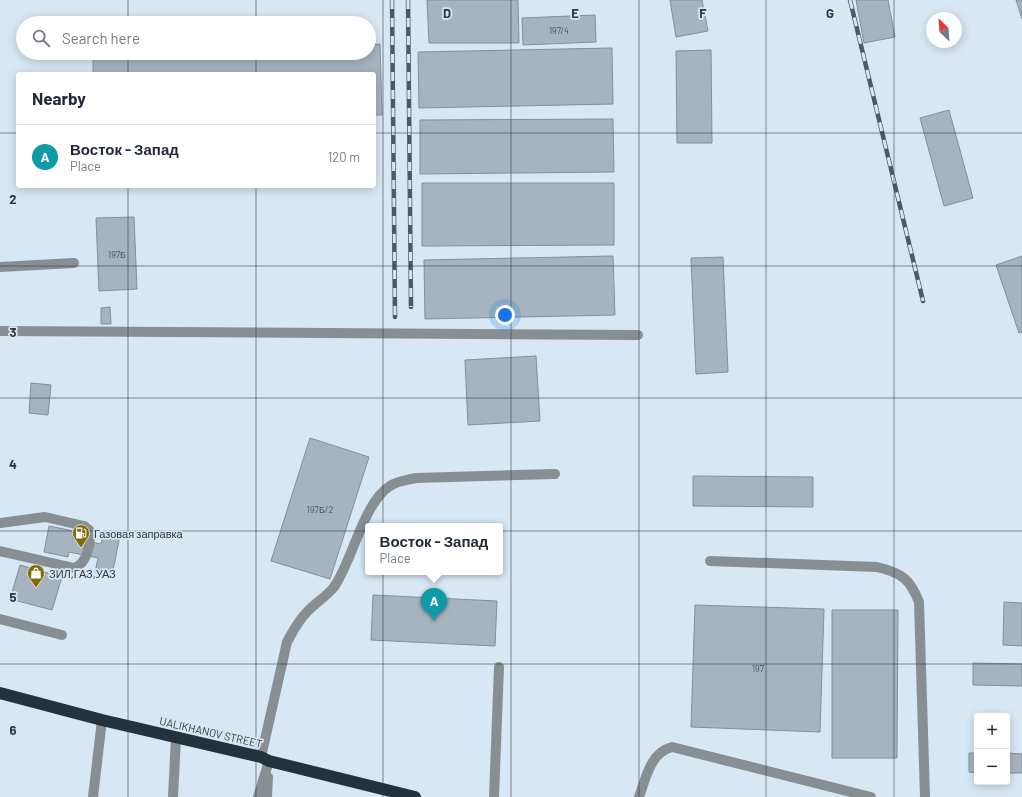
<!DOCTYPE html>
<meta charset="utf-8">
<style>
:root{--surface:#fff;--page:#f6f6f7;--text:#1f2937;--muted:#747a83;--line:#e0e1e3;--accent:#7c3aed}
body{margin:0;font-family:Barlow,sans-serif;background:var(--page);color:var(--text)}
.controls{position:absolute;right:12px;bottom:12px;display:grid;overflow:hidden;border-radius:4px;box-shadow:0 2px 10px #0003}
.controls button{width:36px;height:36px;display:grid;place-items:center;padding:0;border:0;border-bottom:1px solid var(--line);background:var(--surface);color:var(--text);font:20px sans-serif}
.compass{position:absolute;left:926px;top:12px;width:36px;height:36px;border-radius:50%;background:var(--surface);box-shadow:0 2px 10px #0003;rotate:335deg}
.you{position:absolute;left:505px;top:315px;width:14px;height:14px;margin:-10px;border:3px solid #fff;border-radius:50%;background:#1a73e8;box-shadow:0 0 0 6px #1a73e833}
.badge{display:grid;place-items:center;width:26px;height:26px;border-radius:50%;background:var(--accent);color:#fff;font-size:13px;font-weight:700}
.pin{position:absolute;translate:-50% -33px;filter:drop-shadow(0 1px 2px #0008)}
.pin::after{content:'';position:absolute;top:21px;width:14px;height:12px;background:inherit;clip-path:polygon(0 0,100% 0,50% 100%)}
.popup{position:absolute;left:365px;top:523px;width:138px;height:52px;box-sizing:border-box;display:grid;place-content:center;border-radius:4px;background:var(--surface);filter:drop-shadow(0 1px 3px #0005);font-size:13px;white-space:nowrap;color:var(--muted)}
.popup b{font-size:15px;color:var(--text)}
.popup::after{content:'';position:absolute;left:50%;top:100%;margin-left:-8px;border:8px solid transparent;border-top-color:var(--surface)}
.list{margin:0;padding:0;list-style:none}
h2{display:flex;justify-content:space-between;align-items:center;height:52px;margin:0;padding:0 16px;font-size:17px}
h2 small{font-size:13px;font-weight:400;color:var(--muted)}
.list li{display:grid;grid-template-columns:26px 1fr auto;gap:12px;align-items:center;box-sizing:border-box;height:64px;padding:0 16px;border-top:1px solid var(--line)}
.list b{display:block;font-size:15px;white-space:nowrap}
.list p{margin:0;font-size:13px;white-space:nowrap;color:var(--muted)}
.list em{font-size:13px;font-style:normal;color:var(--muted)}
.icon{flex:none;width:22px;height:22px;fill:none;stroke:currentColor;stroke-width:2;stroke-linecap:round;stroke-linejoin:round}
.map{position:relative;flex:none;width:1022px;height:797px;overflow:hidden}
.search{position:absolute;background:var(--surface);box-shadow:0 2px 10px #0003;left:16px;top:16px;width:360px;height:44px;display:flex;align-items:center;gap:10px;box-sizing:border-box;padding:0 14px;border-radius:22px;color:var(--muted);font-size:15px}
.panel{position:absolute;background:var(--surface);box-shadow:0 2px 10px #0003;left:16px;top:72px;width:360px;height:116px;border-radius:4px}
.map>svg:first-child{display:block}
.building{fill:#a5b4bf;stroke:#81909b}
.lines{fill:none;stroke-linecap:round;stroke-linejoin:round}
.minor{stroke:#888f93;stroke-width:10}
.highway{stroke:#25323b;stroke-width:12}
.rail-casing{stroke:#51595f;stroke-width:4.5}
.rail{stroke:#d7e7f3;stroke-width:3;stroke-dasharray:9;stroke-linecap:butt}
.grid{fill:none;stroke:#30363b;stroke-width:1;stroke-opacity:0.55}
.labels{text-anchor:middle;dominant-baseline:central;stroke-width:3.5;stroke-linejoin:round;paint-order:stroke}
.number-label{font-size:9px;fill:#4d565c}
.poi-label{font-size:11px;fill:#30363b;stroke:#d7e7f3;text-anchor:start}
.street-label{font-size:11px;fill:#30363b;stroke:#d7e7f3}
.grid-label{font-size:13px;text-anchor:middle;font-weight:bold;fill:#30363b;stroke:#d7e7f3;stroke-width:3.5;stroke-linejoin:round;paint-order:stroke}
</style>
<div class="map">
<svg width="1022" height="797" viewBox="0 0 1022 797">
<rect width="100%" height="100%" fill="#d7e7f3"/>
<!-- building -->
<g class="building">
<path d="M427 0H518L519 43H429Z"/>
<path d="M670 0H702L708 31 676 37Z"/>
<path d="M856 0H888L895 37 864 43Z"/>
<path d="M1016 0H1022V19Z"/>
<path d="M595 15 596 42 523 45 522 18Z"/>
<path d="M380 44 382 115H374V74H93V53H369V45Z"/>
<path d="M612 48 613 104 419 108 418 52Z"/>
<path d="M711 50 712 143H677L676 51Z"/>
<path d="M949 110 973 198 944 206 920 118Z"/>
<path d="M613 119 614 172 420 174V120Z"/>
<path d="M422 183H614V245L422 246Z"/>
<path d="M134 217 137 289 99 291 96 218Z"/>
<path d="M613 256 615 315 425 319 424 260Z"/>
<path d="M1022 256V332L1019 333 996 265Z"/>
<path d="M723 257 728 372 696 374 691 258Z"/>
<path d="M110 307 111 324H101V308Z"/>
<path d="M536 356 540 421 468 425 465 360Z"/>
<path d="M31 383 51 385 48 415 29 413Z"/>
<path d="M310 438 369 457 330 579 271 561Z"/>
<path d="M693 476 813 477V507L693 506Z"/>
<path d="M49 526 74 531 72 538 101 544 104 532 120 535 112 576 95 572 98 558 69 552 68 557 44 552Z"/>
<path d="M20 565 62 577 52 610 10 599Z"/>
<path d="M373 595 497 601 495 646 371 640Z"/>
<path d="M1004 602 1022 603V646L1003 645Z"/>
<path d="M695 605 824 609 820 732 691 727Z"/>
<path d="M832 610H898L897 758H832Z"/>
<path d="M973 663 1022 664V686L973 685Z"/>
<path d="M969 753H977V773L969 772Z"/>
<path d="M1007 753 1022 754V773H1007Z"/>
</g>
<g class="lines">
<!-- minor -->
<g class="minor">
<path d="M0 267 74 263"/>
<path d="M0 331 638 335"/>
<path d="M0 523 45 517 84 526 89 530C92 542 87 564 74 568L0 551"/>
<path d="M710 561 877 567C902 573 910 579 919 602L925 797"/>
<path d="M0 619 62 635"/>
<path d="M261 757 287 642C293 631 298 621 307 612 315 603 326 597 334 587 353 560 363 503 390 486 397 481 407 480 416 478L555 474"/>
<path d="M93 797 102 720"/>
<path d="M173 797 176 737"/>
<path d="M258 797 269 761"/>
<path d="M267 797 268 777"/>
<path d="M494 797 499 667"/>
<path d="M639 797C646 778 650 753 672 747L871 797"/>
</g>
<!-- highway -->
<path class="highway" d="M0 693 102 720 261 757 269 761 415 797"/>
<!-- rail casing -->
<g class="rail-casing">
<g id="rail">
<path d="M392 0 395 317"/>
<path d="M408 0 411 307"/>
<path d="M850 0 923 301"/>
</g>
</g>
<!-- rail -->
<use href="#rail" class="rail"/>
</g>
<!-- grid -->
<path class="grid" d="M128 0V23M256 0V23M383 0V797M511 0V797M639 0V797M766 0V797M894 0V797M128 53V74M256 53V74M0 133H18M374 133H1022M128 186V797M256 186V797M0 266H1022M0 398H1022M0 531H1022M0 664H1022"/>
<!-- icons -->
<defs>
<g id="fuel-pin" transform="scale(0.9)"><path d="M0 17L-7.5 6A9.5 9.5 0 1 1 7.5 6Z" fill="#826902" stroke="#d7e7f3"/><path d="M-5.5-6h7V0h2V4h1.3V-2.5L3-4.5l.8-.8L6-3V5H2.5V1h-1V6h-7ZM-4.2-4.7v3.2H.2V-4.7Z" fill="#fff"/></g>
<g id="shop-pin" transform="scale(0.9)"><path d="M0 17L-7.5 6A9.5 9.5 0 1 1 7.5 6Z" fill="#826902" stroke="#d7e7f3"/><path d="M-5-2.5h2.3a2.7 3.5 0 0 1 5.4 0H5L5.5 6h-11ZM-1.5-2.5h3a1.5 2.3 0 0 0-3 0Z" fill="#fff"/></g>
</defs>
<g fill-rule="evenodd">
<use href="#fuel-pin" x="81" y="533"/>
<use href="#shop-pin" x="36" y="573"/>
</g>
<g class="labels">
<!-- number labels -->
<g class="number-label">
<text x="559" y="30">197/4</text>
<text x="117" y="254">197Б</text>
<text x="320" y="509">197Б/2</text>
<text x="758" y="668">197</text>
</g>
<!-- poi labels -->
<g class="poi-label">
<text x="94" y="533">Газовая заправка</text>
<text x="49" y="573">ЗИЛ,ГАЗ,УАЗ</text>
</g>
<!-- street labels -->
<g class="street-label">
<text transform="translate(211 732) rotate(13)">UALIKHANOV STREET</text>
</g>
</g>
<g class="grid-label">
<text x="447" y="18">D</text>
<text x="575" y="18">E</text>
<text x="703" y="18">F</text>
<text x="830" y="18">G</text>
<text x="13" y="204">2</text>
<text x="13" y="337">3</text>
<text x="13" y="469">4</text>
<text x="13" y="602">5</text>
<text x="13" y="735">6</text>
</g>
</svg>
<div class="controls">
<button>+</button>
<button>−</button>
</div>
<svg class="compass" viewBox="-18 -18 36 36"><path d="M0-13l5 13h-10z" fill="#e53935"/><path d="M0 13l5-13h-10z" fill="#747a83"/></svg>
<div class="you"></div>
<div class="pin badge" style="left:434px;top:621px;background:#0f9aa8">A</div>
<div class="popup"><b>Восток - Запад</b>Place</div>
<div class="search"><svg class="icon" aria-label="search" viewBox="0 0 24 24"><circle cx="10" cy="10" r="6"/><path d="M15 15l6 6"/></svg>Search here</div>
<section class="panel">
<h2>Nearby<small></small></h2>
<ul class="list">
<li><span class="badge" style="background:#0f9aa8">A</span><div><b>Восток - Запад</b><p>Place</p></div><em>120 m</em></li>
</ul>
</section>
</div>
